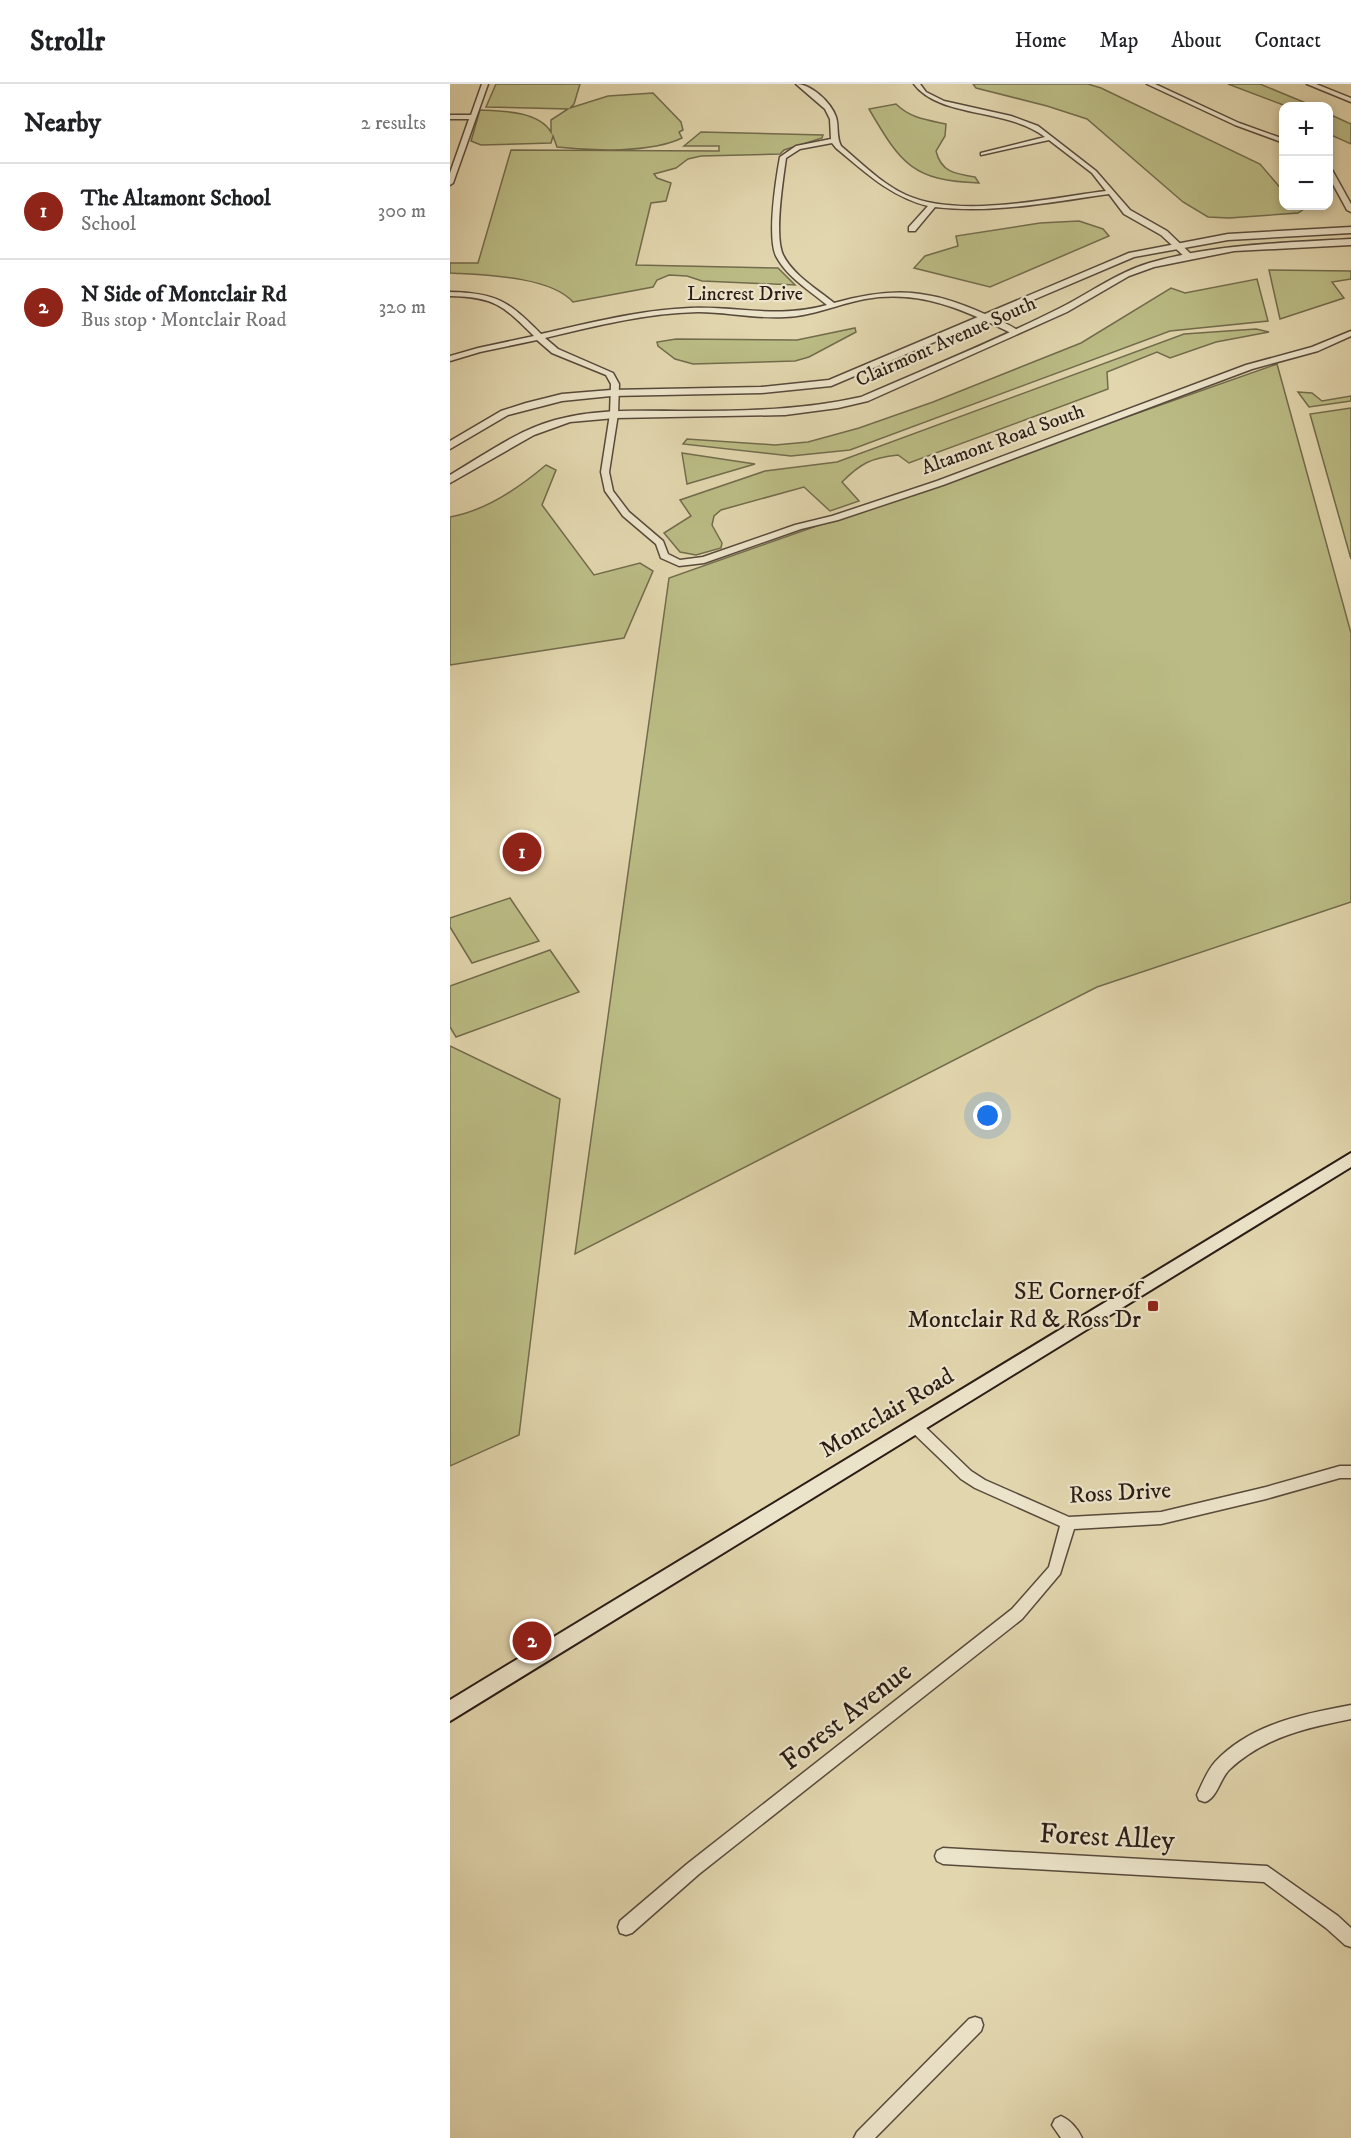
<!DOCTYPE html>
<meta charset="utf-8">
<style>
:root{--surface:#fff;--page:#f6f6f6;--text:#202124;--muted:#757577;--line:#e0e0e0;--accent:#8f2418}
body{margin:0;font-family:"IM FELL DW Pica",serif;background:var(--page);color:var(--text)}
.controls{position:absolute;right:18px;top:18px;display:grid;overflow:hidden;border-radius:12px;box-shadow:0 3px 9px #0003}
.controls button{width:54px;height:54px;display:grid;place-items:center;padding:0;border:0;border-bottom:2px solid var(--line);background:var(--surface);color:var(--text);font:30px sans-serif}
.you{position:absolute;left:538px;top:1032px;width:21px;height:21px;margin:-15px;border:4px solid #fff;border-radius:50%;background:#1a73e8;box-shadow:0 0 0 9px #1a73e833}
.badge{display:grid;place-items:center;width:39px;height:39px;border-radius:50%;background:var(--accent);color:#fff;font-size:20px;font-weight:700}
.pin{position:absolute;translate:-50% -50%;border:3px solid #fff;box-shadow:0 2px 6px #0006}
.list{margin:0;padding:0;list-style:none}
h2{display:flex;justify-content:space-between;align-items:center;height:78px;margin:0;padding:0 24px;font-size:26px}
h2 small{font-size:20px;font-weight:400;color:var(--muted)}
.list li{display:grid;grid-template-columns:39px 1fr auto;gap:18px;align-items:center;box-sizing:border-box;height:96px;padding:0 24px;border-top:2px solid var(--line)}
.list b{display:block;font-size:22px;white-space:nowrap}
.list p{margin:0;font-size:20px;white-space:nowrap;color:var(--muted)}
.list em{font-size:20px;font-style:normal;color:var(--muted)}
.map{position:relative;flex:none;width:901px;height:2054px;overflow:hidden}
header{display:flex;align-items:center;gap:36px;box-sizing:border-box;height:84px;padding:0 30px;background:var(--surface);border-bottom:2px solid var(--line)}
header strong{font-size:28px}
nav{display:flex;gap:33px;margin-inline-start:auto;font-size:21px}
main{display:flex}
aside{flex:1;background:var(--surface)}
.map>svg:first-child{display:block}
.green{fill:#bbbc85;stroke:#726c4d;stroke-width:1.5}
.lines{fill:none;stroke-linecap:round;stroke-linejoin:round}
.minor-casing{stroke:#584a3b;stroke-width:3}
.tertiary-casing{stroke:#584a3b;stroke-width:3}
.secondary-casing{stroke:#2a1c15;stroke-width:4}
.minor{fill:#ece4ca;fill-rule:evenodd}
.tertiary{fill:#ece4ca;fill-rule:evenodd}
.secondary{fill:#ece4ca;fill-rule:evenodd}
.poi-dot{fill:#8f2418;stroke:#ece4ca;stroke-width:2}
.labels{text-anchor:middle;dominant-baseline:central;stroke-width:4.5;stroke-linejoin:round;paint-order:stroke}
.far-street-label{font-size:20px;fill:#2a1c15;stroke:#ece4ca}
.poi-label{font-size:24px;fill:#2a1c15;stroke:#ece4ca;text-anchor:end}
.street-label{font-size:24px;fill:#2a1c15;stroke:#ece4ca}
.near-street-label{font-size:28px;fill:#2a1c15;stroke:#ece4ca}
</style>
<header>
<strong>Strollr</strong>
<nav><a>Home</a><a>Map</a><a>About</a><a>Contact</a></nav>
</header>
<main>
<aside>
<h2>Nearby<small>2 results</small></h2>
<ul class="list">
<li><span class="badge">1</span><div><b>The Altamont School</b><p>School</p></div><em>300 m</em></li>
<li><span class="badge">2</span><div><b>N Side of Montclair Rd</b><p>Bus stop · Montclair Road</p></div><em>320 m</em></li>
</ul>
</aside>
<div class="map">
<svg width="901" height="2054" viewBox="0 0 901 2054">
<rect width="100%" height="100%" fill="#e2d6ae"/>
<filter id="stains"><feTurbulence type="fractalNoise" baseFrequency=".00333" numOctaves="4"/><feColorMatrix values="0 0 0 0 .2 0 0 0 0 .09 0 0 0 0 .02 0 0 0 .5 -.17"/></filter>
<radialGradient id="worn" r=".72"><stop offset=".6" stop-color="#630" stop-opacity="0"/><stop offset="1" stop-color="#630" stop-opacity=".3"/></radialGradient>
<!-- green -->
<g class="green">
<path d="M46 0H130L124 20 120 24 158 12 203 9 231 38 233 46 229 48 232 54C201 69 142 67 107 63L103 52 101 59 31 61 21 57 30 26C52 27 88 27 101 48V36L118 25 36 23Z"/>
<path d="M523 0H638L651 4 810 80 833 107 834 122H850L854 125 848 129 779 134 758 133 733 118 637 35 597 22 526 4Z"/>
<path d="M778 0H810L863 22H836Z"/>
<path d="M446 20C460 34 477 36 496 40L495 52 486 67C491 88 505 90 525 93L529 99C463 97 451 80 419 25Z"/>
<path d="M879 30 901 40V60L879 50Z"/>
<path d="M251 48 373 51 372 54 334 66 330 70 251 72 238 75 226 84 204 90 207 94 221 99 216 117 201 119 186 181 328 184 345 201 252 197 237 192 219 191 207 196 203 203 123 218C100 192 33 191 0 189V179H28L61 66 269 67V62H234Z"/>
<path d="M629 137 653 145 659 152 540 203 464 184 475 172 508 162 506 152 590 139Z"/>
<path d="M819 186 901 187V195L882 198 894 214 830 235Z"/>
<path d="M807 195 818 237 720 247 400 366 341 372 233 360 237 355 325 361 358 358 409 344 483 318 631 259 721 204 735 209Z"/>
<path d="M405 244 406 248 359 273 345 277 243 280 225 275 208 262 207 258 226 255 347 256Z"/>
<path d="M806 245 819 248 766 258 720 274 707 268 657 288 658 305 459 379 448 371C421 374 411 379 392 398L409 417 380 427 354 403 271 426 264 432 262 441 272 459 271 464 246 471 230 468 214 449 241 432 230 416 315 387 387 378 734 250Z"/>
<path d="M827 280 901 549V818L647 903 125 1170 219 494Z"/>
<path d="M848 308 862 309 872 317 901 312V317L859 323Z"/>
<path d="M901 324V475L860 330Z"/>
<path d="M232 369 305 380 237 400Z"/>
<path d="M96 381 106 386 92 421 144 491 190 479 203 487 174 554 0 581V433C34 427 70 403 96 381Z"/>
<path d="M60 814 89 857 22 879 0 843V834Z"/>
<path d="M100 866 129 908 6 953 0 943V902Z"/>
<path d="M0 962 110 1015 69 1351 0 1382Z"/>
</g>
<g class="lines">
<!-- minor casing -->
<g class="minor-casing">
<g id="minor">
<path d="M32 0H38L3 99 0 101V89L19 35H0V31H21Z"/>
<path d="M346 0C361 0 381 18 386 33 389 43 386 52 391 62 411 79 432 100 456 111 510 135 599 114 656 107L642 89 599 56 531 71V69L595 53C558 24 489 34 464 0H470L476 8 494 17 561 32 588 42 646 87 680 126 717 147 743 172 736 174 711 151 674 130 659 110C601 118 543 130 485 123L465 147H459V143L478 122C441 113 415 88 386 64L382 59 350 65 336 74C333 96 324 152 333 171 343 191 367 205 384 219 443 202 481 205 537 231 548 236 561 241 570 248L563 250C515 226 470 205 415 215 388 220 363 232 335 233 306 235 277 228 248 228 196 229 145 242 95 254L108 265 163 289 169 300 168 330 159 388 163 407 179 428 213 457 218 470 230 476 253 473 345 441 382 432 487 397 796 281 862 263 901 247V252L868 267 802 285 493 401 388 436 351 445 254 479 229 482 211 474 206 460 173 432 155 407 151 388 160 330 161 300 156 291 102 269 87 256 30 268 0 277V272L28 264 84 252C53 221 44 213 0 212V208C47 209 58 217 91 250 140 239 189 226 240 224 290 222 326 235 377 221 359 206 337 193 326 172 317 152 326 95 330 73L346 62 381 55 380 35 375 25Z"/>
<path d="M697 0H705L789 39 834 55V59L785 41Z"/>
<path d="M857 0H866L901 14V18Z"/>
<path d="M878 82 881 84 901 120V128L897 126 878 91Z"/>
<path d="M465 1336 470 1338 521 1387 535 1396 619 1433 711 1428 816 1403 890 1382H901V1394H890L816 1415 711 1440 624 1445 610 1490 572 1535 249 1790 182 1849 176 1851 170 1849 168 1843 170 1837 237 1780 562 1525 599 1483 610 1442 525 1404 511 1395 460 1346 458 1342 460 1338Z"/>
<path d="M901 1621V1635C856 1644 814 1653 779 1686 770 1695 767 1714 755 1718L749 1716 747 1711C752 1700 757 1687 765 1678 800 1640 853 1630 901 1621Z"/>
<path d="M493 1764 817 1782 888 1832 901 1844V1863L895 1861 876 1844 814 1798 493 1780 487 1777 485 1772 487 1767Z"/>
<path d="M525 1933 531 1935 533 1941 531 1947 425 2054H404L407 2048 519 1935Z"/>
<path d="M611 2032C620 2036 628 2045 632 2054H611L602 2041 605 2035Z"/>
</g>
</g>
<!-- tertiary casing -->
<g class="tertiary-casing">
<g id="tertiary">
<path d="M901 143V149L778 156 684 173 381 302 311 309 161 312 112 317 58 331 0 365V357L51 327 76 319 112 310 161 306 311 303 379 296 679 169 778 150Z"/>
<path d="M901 155V161L784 167 704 183 679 192 617 228 418 317 388 324 335 331 165 334 120 338 84 351 0 399V391C34 371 66 347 105 336 148 324 194 327 237 327 296 327 353 326 411 313 477 284 545 257 610 224 640 209 666 189 699 179 765 160 833 159 901 155Z"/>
</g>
</g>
<!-- secondary casing -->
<g class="secondary-casing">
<path id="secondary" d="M901 1069V1083L0 1637V1616Z"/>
</g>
<!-- minor -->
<use href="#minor" class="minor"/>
<!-- tertiary -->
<use href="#tertiary" class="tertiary"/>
<!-- secondary -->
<use href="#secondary" class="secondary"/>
</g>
<!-- markers -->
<rect class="poi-dot" x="697" y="1216" width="12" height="12" rx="3"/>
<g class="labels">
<!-- far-street labels -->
<g class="far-street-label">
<text x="295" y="210">Lincrest Drive</text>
<text transform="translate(496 258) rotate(-24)">Clairmont Avenue South</text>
<text transform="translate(553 356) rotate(-20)">Altamont Road South</text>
</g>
<!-- poi labels -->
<g class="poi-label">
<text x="691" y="1208">SE Corner of<tspan x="691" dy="28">Montclair Rd &amp; Ross Dr</tspan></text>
</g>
<!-- street labels -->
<g class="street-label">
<text transform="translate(437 1329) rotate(-31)">Montclair Road</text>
<text transform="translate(670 1409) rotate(-3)">Ross Drive</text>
</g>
<!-- near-street labels -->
<g class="near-street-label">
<text transform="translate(396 1632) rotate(-38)">Forest Avenue</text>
<text transform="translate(657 1753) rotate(3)">Forest Alley</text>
</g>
</g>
<rect width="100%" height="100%" filter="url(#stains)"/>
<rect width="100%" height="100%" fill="url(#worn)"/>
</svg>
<div class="controls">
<button>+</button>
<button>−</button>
</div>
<div class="you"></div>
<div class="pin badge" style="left:72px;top:768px">1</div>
<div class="pin badge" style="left:82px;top:1557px">2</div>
</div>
</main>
